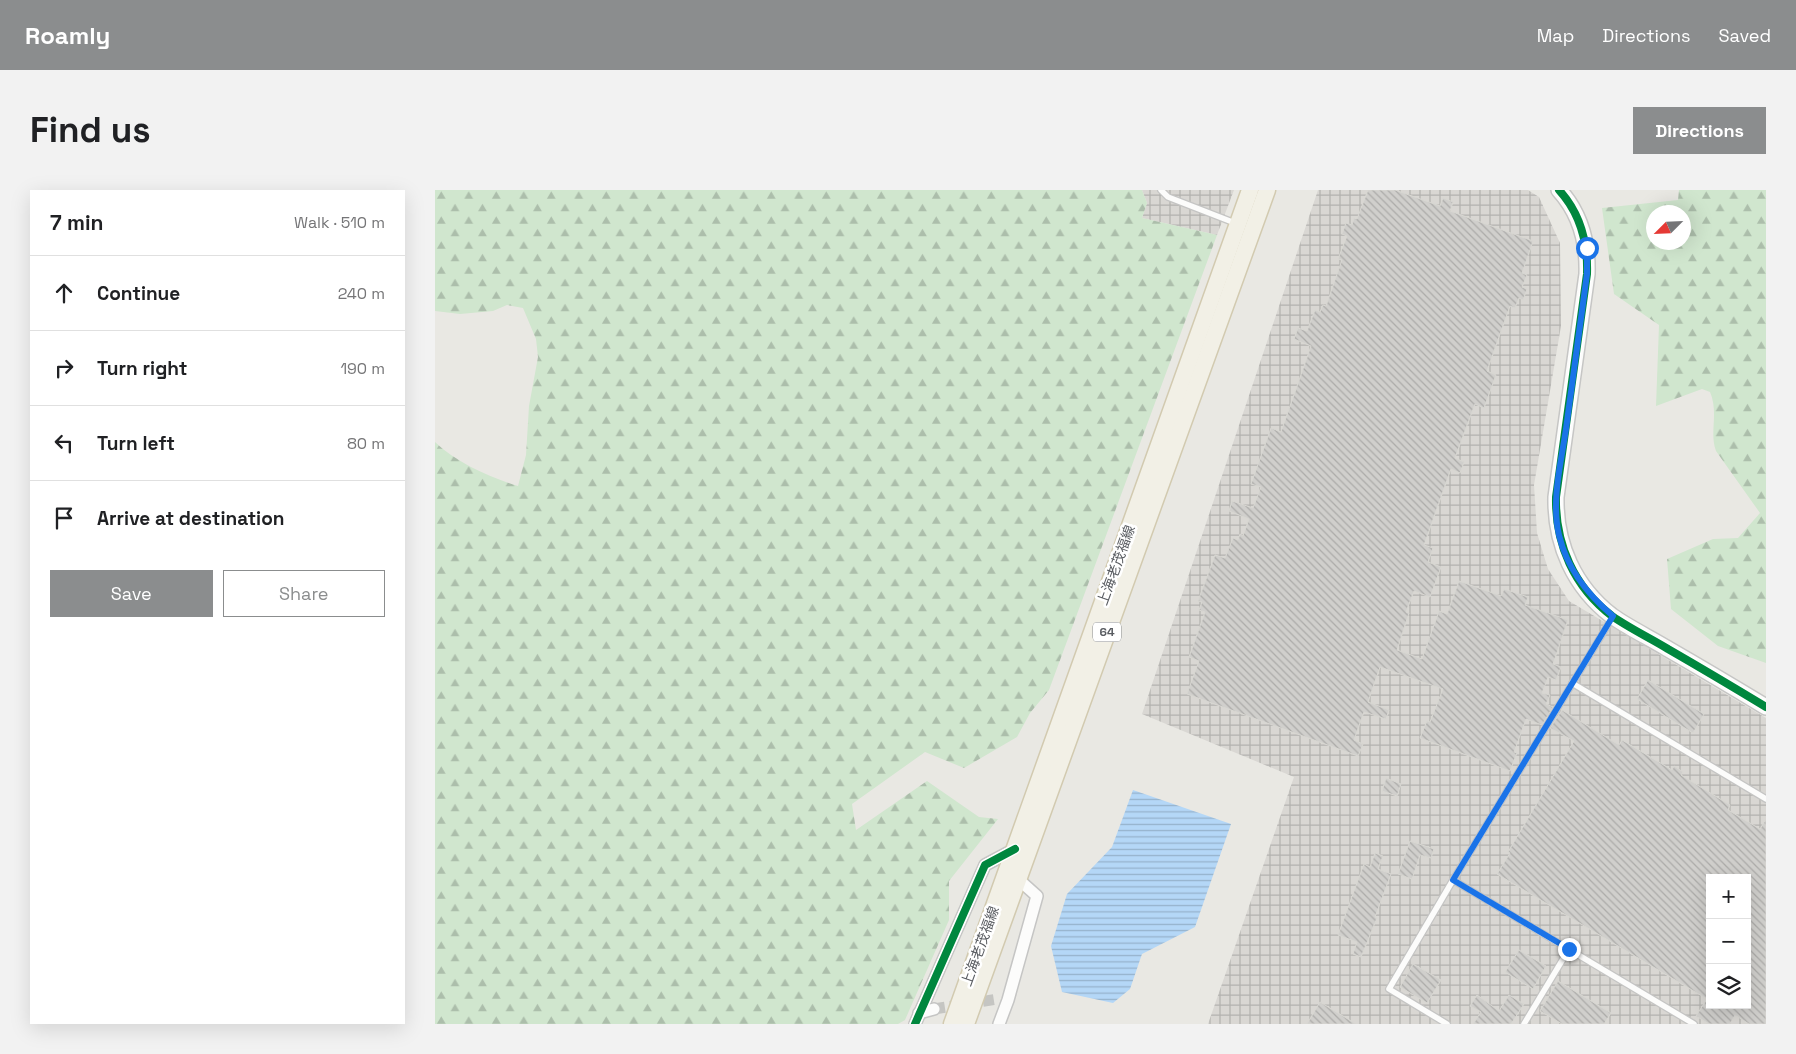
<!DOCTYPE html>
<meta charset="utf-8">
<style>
:root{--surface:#fff;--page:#f2f2f2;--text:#202124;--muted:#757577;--line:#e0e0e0;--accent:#8b8d8e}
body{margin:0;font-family:"Space Grotesk","Noto Sans JP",sans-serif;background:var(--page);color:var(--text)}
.controls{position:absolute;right:15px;bottom:15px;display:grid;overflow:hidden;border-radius:0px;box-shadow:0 5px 20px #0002}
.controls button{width:45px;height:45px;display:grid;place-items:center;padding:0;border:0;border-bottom:1px solid var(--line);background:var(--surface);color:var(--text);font:25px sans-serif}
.compass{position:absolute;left:1211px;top:15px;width:45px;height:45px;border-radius:50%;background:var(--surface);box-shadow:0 5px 20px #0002;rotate:246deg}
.stop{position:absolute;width:15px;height:15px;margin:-11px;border:4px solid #1a73e8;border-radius:50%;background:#fff}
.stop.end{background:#1a73e8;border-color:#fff;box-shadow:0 1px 5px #0008}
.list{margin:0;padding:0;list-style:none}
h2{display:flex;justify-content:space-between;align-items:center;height:65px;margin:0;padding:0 20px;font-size:21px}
h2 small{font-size:16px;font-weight:400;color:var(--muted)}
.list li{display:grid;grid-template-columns:32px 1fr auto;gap:15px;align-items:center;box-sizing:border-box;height:75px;padding:0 20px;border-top:1px solid var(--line)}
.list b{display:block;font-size:19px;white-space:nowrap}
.list em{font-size:16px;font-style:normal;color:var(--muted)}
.actions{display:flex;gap:10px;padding:15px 20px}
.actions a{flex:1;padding:11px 0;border:1px solid var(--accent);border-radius:0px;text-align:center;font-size:18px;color:var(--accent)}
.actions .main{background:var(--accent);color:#fff}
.icon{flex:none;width:28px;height:28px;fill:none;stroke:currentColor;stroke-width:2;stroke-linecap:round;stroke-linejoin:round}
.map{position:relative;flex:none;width:1331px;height:834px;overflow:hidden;border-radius:0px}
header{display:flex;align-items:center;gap:30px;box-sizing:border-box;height:70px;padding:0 25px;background:var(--accent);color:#fff}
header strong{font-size:24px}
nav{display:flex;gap:28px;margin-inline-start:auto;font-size:18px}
.intro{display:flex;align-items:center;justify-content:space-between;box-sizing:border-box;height:120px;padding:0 30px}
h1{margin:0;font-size:35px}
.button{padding:12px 22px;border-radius:0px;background:var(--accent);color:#fff;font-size:18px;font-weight:700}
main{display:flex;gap:30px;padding:0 30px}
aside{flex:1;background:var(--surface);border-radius:0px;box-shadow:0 5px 20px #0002}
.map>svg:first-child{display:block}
.industrial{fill:url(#industrial-grid);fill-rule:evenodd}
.forest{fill:url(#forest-firs);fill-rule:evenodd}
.water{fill:url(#water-rules)}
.building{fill:url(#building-back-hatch);stroke:#d8d7d2;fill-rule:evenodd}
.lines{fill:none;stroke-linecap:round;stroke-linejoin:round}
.street-tunnel{stroke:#c5c5c2;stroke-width:11;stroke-dasharray:11 5.5;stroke-linecap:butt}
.lane-casing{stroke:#c5c5c4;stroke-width:8}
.street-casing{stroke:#c5c5c4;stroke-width:14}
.secondary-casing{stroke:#c6c6c5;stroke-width:18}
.primary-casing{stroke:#d2cab0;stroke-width:19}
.lane{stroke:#fcfcfb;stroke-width:5.5}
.street{stroke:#fcfcfb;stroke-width:11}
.secondary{stroke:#fcfcfb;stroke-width:15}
.primary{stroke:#f2f0e6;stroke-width:16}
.cycleway-casing{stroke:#fff;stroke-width:11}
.cycleway{stroke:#00873e;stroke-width:8}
.route{stroke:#1a73e8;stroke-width:6}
.labels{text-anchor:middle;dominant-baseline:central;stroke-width:5;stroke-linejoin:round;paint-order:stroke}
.shield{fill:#fff;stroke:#8b8d90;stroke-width:1}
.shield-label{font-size:12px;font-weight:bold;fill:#595c61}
.street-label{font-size:14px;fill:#595c61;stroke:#fff}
</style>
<header>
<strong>Roamly</strong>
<nav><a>Map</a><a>Directions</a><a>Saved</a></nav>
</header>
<div class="intro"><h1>Find us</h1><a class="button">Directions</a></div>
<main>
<aside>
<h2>7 min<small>Walk · 510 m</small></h2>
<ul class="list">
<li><svg class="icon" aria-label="ahead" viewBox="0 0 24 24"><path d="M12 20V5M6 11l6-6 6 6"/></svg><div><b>Continue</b></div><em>240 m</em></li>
<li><svg class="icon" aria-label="right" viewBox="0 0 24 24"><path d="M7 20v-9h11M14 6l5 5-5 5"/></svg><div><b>Turn right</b></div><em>190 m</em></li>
<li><svg class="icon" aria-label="left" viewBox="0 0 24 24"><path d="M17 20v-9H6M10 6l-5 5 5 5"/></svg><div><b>Turn left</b></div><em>80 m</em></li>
<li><svg class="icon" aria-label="arrive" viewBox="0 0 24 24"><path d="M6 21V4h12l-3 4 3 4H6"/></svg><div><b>Arrive at destination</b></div></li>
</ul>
<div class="actions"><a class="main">Save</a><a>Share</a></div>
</aside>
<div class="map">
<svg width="1331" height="834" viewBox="0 0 1331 834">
<defs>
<pattern id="industrial-grid" width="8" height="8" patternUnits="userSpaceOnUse" patternTransform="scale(1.25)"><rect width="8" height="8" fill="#d9d7d3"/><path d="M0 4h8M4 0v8" fill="none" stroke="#b3b2af"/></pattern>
<pattern id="forest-firs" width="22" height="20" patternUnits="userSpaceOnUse" patternTransform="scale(1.25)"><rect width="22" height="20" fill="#d0e6ce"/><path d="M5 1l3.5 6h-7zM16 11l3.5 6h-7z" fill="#acbeab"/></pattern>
<pattern id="water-rules" width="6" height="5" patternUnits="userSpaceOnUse" patternTransform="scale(1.25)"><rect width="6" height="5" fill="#b4d7f7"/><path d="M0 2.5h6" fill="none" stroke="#95b2cb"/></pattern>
<pattern id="building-back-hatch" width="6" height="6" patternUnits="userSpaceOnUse" patternTransform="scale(1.25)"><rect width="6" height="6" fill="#d0cfcc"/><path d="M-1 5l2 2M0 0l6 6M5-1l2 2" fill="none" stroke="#acaba9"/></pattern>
</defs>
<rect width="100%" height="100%" fill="#e9e8e3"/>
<!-- industrial -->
<g class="industrial">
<path d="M707 0H799L782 45 707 28 712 13Z"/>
<path d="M883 0H1093L1104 7 1125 53 1126 136 1099 295 1102 343 1113 379 1134 411 1331 528V834H773L859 587 707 524ZM1275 688H1312V815H1275Z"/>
</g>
<!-- forest -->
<g class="forest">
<path d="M0 0H707L712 13 707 28 782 45 614 500 595 523 582 547 529 578 490 562 417 614 421 640 492 591 544 627 563 629 514 691V730L470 830 463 834H0V252C22 273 54 287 83 296L91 265 94 216 103 167 101 149 88 118 72 115 58 121 25 124 0 121Z"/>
<path d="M1244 0H1331V473L1283 456 1236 419 1232 369 1278 349 1303 348 1325 323 1281 261C1274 243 1284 223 1275 202L1267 199 1221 216 1224 135 1179 104 1167 18 1243 10ZM1218 22H1248V52H1218Z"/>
</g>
<!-- water -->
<path class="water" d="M698 600 796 634 760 737 707 764 695 799 678 813 627 802 616 756 632 704 677 657Z"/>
<!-- building -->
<g class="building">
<path d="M933 0H960L1005 16 1008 8 1018 12 1015 21 1098 51 1087 83 1092 85 1087 97 1092 99 1088 110 1084 108 1080 118 1075 116 1052 181 1061 185 1049 218 1040 214 1020 268 1029 272 1025 283 1016 279 989 355 998 358 993 372 1006 377 995 407 979 401 971 422 974 423 962 460 987 469 1004 421 1012 424 1024 391 1066 406 1069 399 1093 407 1090 415 1133 430 1118 474 1126 477 1121 490 1113 487 1107 503 1115 505 1111 514 1118 517 1107 535 1091 529 1079 562 1082 563 1075 581 985 548 992 531 995 532 1008 499 945 477 933 512 954 520 951 529 929 522 919 550 928 554 923 566 752 504 764 471 754 467 770 422 764 420 767 412 763 411 780 365 790 368 798 348 803 350 805 344 808 346 814 329 794 321 797 311 818 318 826 297 816 294 836 238 846 242 876 156 859 149 863 138 872 141 880 120 885 122 888 115 891 116 907 70 903 69 912 46 907 44 911 33 917 35 919 28 922 29Z"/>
<path d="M1213 490 1269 524 1258 543 1202 509Z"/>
<path d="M1127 520 1184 555 1187 550 1237 580 1239 576 1248 582 1246 585 1295 615 1293 620 1325 639 1331 629V834H1314L1300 825 1295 834H1274L1261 826 1272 809 1062 684 1075 663 1073 662 1139 551 1115 538ZM1275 688H1312V815H1275Z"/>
<path d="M951 588 966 594 962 606 947 601Z"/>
<path d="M975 651 999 659 996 668 985 665 977 689 963 684Z"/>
<path d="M940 663 948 666 943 679 956 684 940 727 942 728 926 767 918 764 922 752 903 745 929 674 935 677Z"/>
<path d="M1084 760 1111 776 1098 799 1070 782Z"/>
<path d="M978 774 1006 790 992 813 965 797Z"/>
<path d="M1123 791 1176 823 1169 834H1127L1105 821Z"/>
<path d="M1042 805 1064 821 1074 805 1089 814 1076 834H1038L1046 822 1035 816Z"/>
<path d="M885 812 921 834H872Z"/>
</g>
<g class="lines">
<!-- street-tunnel -->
<path class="street-tunnel" d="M499 819 563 809"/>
<!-- lane casing -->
<g class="lane-casing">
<g id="lane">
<path d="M726 0 733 7 800 33"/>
<path d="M1137 493 1331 609"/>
<path d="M1018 690 1259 834"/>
<path d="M1012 834 954 799 1018 690 1177 428"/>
<path d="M1089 834 1134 759"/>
</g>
</g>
<!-- street casing -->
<g class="street-casing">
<g id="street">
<path d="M484 823 499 819"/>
<path d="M480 834 550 675 580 659"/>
<path d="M564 834 573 810 602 706 583 689"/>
</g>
</g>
<!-- secondary casing -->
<g class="secondary-casing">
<path id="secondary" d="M1124 0C1145 23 1153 53 1152 84L1121 307C1120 354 1139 397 1177 426 1194 438 1215 448 1233 459 1266 478 1298 497 1331 517"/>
</g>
<!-- primary casing -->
<g class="primary-casing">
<g id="primary">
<path d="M517 834 815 0"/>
<path d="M531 834 832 0"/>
</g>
</g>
<!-- lane -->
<use href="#lane" class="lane"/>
<!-- street -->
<use href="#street" class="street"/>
<!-- secondary -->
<use href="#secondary" class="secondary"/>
<!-- primary -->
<use href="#primary" class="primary"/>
<!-- cycleway casing -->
<g class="cycleway-casing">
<g id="cycleway">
<path d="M1124 0C1145 23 1153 53 1152 84L1121 307C1120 354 1139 397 1177 426 1194 438 1215 448 1233 459 1266 478 1298 497 1331 517"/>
<path d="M480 834 550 675 580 659"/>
</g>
</g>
<!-- cycleway -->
<use href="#cycleway" class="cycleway"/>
</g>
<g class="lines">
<!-- route -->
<path class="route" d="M1134 759 1018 690 1178 426C1152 404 1132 379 1124 345 1116 311 1126 273 1131 239 1138 187 1145 136 1152 84V58"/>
</g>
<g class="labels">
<!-- shield labels -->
<rect class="shield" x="658" y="432.5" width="28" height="19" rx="4"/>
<g class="shield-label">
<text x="672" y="442">64</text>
</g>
<!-- street labels -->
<g class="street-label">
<text transform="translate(681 375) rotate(-70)">上海老茂福線</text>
<text transform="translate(545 756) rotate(-70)">上海老茂福線</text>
</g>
</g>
</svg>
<div class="controls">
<button>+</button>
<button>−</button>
<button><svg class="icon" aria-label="layers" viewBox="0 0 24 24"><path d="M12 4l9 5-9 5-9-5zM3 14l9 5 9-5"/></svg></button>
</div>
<svg class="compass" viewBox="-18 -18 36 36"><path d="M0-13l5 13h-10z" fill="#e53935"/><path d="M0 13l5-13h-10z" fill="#757577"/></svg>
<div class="stop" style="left:1152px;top:58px"></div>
<div class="stop end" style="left:1134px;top:759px"></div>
</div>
</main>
